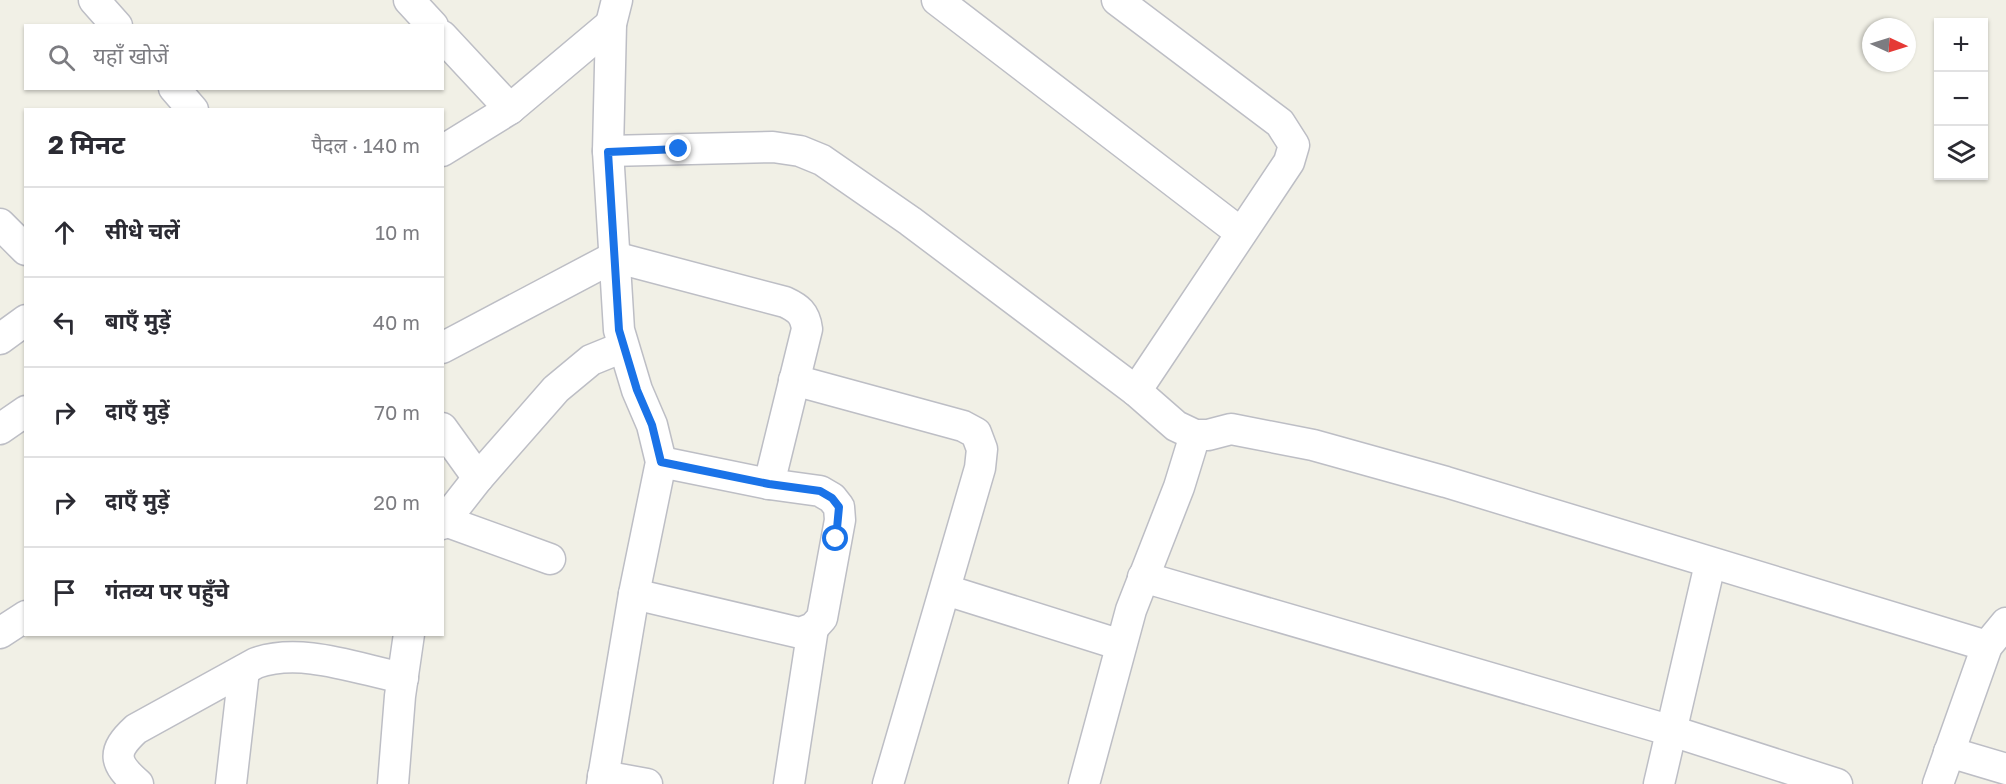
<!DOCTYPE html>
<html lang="hi">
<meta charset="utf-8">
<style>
:root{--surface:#fff;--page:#f2f2f3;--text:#2b2b33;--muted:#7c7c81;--line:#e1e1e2}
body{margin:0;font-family:"Golos Text","Noto Sans Devanagari",sans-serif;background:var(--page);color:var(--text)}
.controls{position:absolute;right:18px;top:18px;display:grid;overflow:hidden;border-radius:0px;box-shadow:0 2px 4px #0004}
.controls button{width:54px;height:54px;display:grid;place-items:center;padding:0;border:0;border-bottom:2px solid var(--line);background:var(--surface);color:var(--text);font:30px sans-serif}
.compass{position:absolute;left:1862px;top:18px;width:54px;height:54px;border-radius:50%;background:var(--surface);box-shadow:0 2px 4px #0004;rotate:94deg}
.stop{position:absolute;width:18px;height:18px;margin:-14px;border:4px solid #1a73e8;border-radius:50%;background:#fff}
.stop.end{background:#1a73e8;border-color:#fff;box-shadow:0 2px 6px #0008}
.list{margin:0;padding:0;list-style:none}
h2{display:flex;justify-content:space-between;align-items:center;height:78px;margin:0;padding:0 24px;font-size:26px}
h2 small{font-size:20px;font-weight:400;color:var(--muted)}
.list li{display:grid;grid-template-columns:39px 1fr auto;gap:18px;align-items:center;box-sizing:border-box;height:90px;padding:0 24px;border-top:2px solid var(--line)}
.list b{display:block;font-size:22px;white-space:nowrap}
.list em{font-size:20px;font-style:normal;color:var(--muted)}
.icon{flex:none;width:33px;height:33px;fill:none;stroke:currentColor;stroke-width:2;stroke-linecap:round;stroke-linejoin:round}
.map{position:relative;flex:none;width:2006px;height:784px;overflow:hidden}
.search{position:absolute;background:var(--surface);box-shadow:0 2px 4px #0004;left:24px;top:24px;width:420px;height:66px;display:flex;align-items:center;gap:15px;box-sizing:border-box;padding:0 21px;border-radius:0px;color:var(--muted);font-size:22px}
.panel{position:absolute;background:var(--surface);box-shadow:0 2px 4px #0004;left:24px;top:108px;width:420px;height:528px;border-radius:0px}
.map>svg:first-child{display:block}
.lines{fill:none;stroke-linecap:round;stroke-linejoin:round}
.street-casing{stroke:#bdbec5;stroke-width:33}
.street{stroke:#fff;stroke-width:30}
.route{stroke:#1a73e8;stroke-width:8}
</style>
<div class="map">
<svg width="2006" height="784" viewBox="0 0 2006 784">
<rect width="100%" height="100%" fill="#f1f0e6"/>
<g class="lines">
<!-- street casing -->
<g class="street-casing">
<g id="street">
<path d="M94 0 117 26"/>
<path d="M409 0 433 26"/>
<path d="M937 0 1241 233"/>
<path d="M1117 0 1280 123 1294 145 1289 162 1136 391"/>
<path d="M442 36 510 109"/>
<path d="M174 88 193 110"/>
<path d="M442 151 510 109 611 24"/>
<path d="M608 151 773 147 800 151 822 160 910 221 1136 391 1176 426 1195 435H1208L1231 429 1313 445 1446 482 1987 646"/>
<path d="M0 224 26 250"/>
<path d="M0 339 26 320"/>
<path d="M442 348 614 257 785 302C798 308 805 313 807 329L769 484"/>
<path d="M794 380 963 426 976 433 982 449 980 468 888 784"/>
<path d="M442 428 478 478"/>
<path d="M0 429 26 411"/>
<path d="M445 521 550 559"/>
<path d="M442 524 478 478 556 389 591 360 623 347"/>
<path d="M1143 577 1672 731 1837 784"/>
<path d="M946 590 1121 645"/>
<path d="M634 594 800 633 813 628 822 618 840 520 839 507 832 498 820 491 769 484 661 462"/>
<path d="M0 633 26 616"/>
<path d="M1949 752 2006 769"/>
<path d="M603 776 647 784"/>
<path d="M138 784C114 763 111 752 136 729L256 663C302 647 357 669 403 678"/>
<path d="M231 784 244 670"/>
<path d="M393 784 400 696 409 634"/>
<path d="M602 784 634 594 661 462 652 425 637 390 619 330 608 151 611 24 617 0"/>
<path d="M789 784 813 628"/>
<path d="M1084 784 1131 610 1179 487 1195 435"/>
<path d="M1659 784 1710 564"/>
<path d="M1938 784 1987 646 2006 623"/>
</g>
</g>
<!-- street -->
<use href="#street" class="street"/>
</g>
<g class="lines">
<!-- route -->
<path class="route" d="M679 149 608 152 619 330 637 390 652 425 661 462 769 484 820 491 832 498 839 507 836 539"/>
</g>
</svg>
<div class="controls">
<button>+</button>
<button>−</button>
<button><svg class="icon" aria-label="layers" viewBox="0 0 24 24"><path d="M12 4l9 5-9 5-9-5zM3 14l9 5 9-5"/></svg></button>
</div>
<svg class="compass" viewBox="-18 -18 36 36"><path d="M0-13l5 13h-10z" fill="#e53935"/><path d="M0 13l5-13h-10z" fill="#7c7c81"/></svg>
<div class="stop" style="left:836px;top:539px"></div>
<div class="stop end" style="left:679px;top:149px"></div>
<div class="search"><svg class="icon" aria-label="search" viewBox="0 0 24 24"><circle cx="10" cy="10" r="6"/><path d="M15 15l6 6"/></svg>यहाँ खोजें</div>
<section class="panel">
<h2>2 मिनट<small>पैदल · 140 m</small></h2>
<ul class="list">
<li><svg class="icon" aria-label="ahead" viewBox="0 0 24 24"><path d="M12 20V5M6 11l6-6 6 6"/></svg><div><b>सीधे चलें</b></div><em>10 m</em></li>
<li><svg class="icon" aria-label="left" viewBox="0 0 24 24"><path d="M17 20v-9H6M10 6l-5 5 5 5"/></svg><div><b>बाएँ मुड़ें</b></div><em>40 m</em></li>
<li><svg class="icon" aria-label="right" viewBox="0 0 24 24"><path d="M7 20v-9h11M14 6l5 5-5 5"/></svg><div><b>दाएँ मुड़ें</b></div><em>70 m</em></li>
<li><svg class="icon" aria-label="right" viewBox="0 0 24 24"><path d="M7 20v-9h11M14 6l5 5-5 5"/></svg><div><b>दाएँ मुड़ें</b></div><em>20 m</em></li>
<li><svg class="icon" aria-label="arrive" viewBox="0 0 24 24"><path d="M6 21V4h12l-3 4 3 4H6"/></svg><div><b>गंतव्य पर पहुँचे</b></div></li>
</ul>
</section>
</div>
